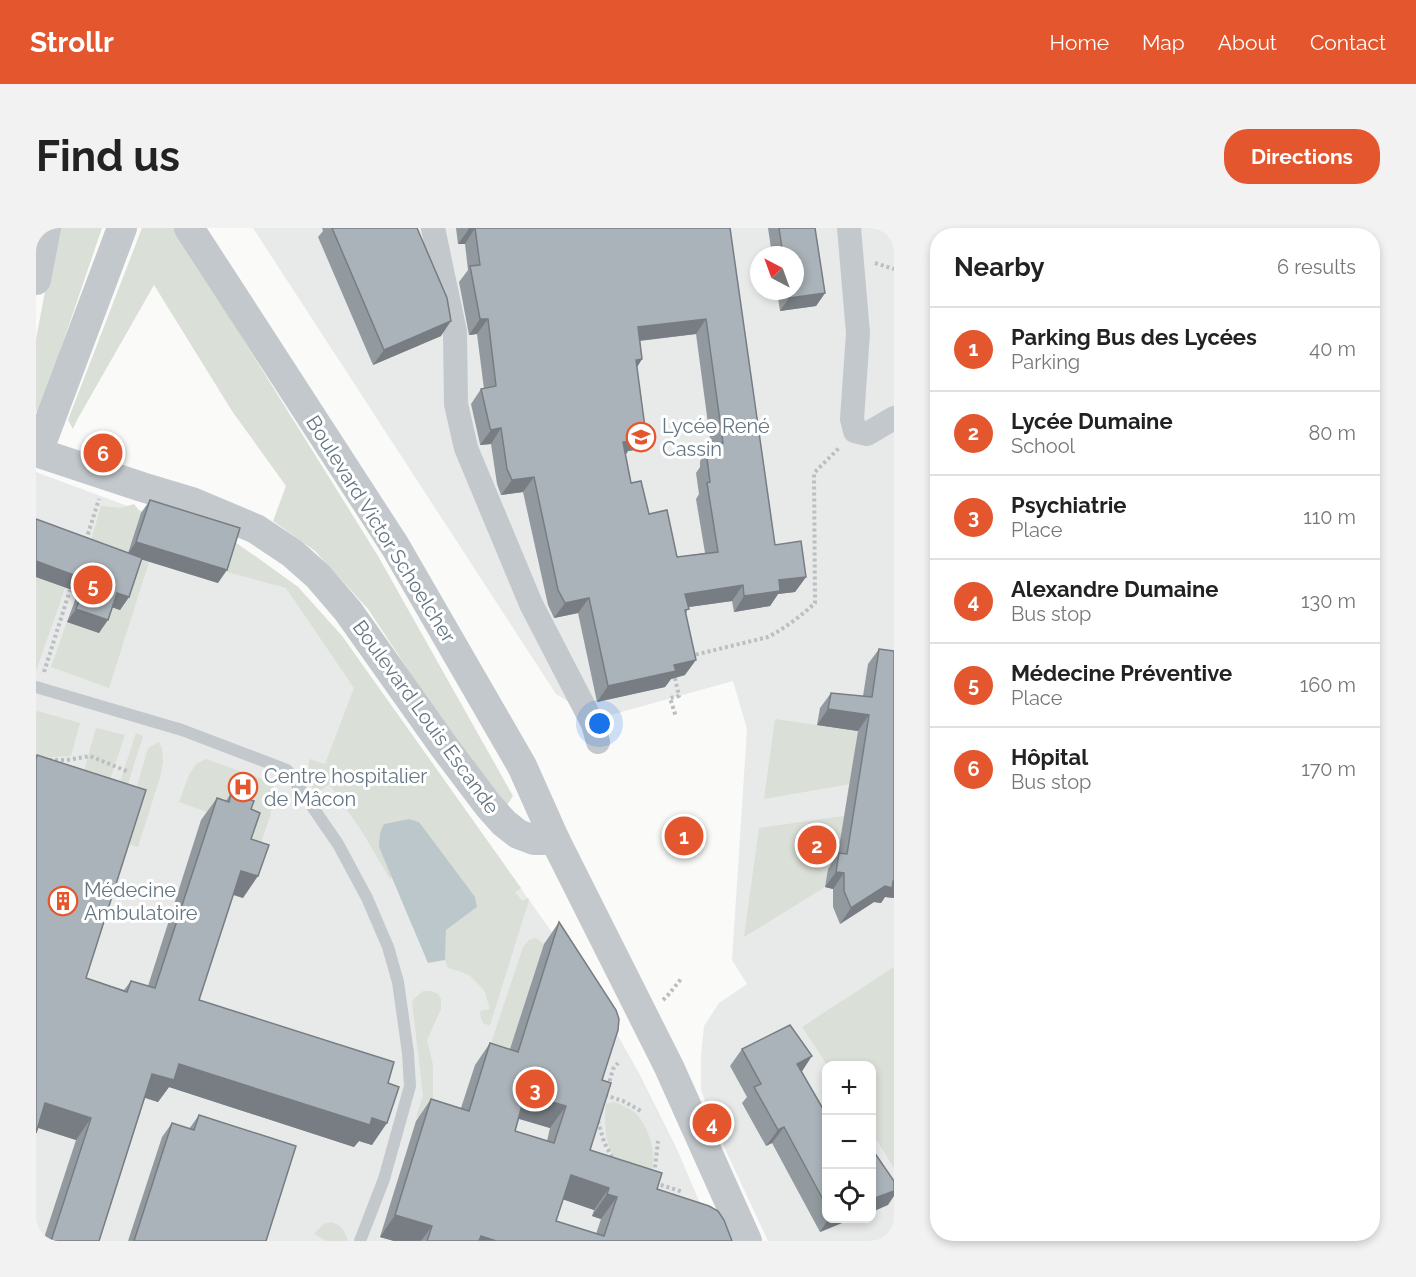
<!DOCTYPE html>
<meta charset="utf-8">
<style>
:root{--surface:#fff;--page:#f2f2f2;--text:#222;--muted:#767676;--line:#e0e0e0;--accent:#e4572e}
body{margin:0;font-family:Raleway,sans-serif;background:var(--page);color:var(--text)}
.controls{position:absolute;right:18px;bottom:18px;display:grid;overflow:hidden;border-radius:12px;box-shadow:0 3px 9px #0003}
.controls button{width:54px;height:54px;display:grid;place-items:center;padding:0;border:0;border-bottom:2px solid var(--line);background:var(--surface);color:var(--text);font:30px sans-serif}
.compass{position:absolute;left:714px;top:18px;width:54px;height:54px;border-radius:50%;background:var(--surface);box-shadow:0 3px 9px #0003;rotate:319deg}
.you{position:absolute;left:564px;top:496px;width:21px;height:21px;margin:-15px;border:4px solid #fff;border-radius:50%;background:#1a73e8;box-shadow:0 0 0 9px #1a73e833}
.badge{display:grid;place-items:center;width:39px;height:39px;border-radius:50%;background:var(--accent);color:#fff;font-size:20px;font-weight:700}
.pin{position:absolute;translate:-50% -50%;border:3px solid #fff;box-shadow:0 2px 6px #0006}
.list{margin:0;padding:0;list-style:none}
h2{display:flex;justify-content:space-between;align-items:center;height:78px;margin:0;padding:0 24px;font-size:26px}
h2 small{font-size:20px;font-weight:400;color:var(--muted)}
.list li{display:grid;grid-template-columns:39px 1fr auto;gap:18px;align-items:center;box-sizing:border-box;height:84px;padding:0 24px;border-top:2px solid var(--line)}
.list b{display:block;font-size:22px;white-space:nowrap}
.list p{margin:0;font-size:20px;white-space:nowrap;color:var(--muted)}
.list em{font-size:20px;font-style:normal;color:var(--muted)}
.icon{flex:none;width:33px;height:33px;fill:none;stroke:currentColor;stroke-width:2;stroke-linecap:round;stroke-linejoin:round}
.map{position:relative;flex:none;width:858px;height:1013px;overflow:hidden;border-radius:24px}
header{display:flex;align-items:center;gap:36px;box-sizing:border-box;height:84px;padding:0 30px;background:var(--accent);color:#fff}
header strong{font-size:28px}
nav{display:flex;gap:33px;margin-inline-start:auto;font-size:21px}
.intro{display:flex;align-items:center;justify-content:space-between;box-sizing:border-box;height:144px;padding:0 36px}
h1{margin:0;font-size:42px}
.button{padding:15px 27px;border-radius:24px;background:var(--accent);color:#fff;font-size:21px;font-weight:700}
main{display:flex;gap:36px;padding:0 36px}
aside{flex:1;background:var(--surface);border-radius:24px;box-shadow:0 3px 9px #0003}
.map>svg:first-child{display:block}
.built{fill:#e8e9e9;fill-rule:evenodd}
.green{fill:#dadfd7}
.water{fill:#bbc7cb}
.lines{fill:none;stroke-linecap:round;stroke-linejoin:round}
.path{stroke:#bbbfc2;stroke-width:4;stroke-dasharray:3 3;stroke-linecap:butt}
.service{stroke:#c3c8cc;stroke-width:12}
.minor{stroke:#c3c8cc;stroke-width:24}
.tertiary{stroke:#c3c8cc;stroke-width:30}
.wall{fill:#929a9f;fill-rule:evenodd}
.shaded-wall{fill:#777d82}
.building{fill:#aab3b9;stroke:#777d82;stroke-width:1.5;fill-rule:evenodd}
.labels{text-anchor:middle;dominant-baseline:central;stroke-width:6;stroke-linejoin:round;paint-order:stroke}
.poi-label{font-size:20px;fill:#657683;stroke:#fff;text-anchor:start}
.street-label{font-size:20px;fill:#657683;stroke:#fff}
</style>
<header>
<strong>Strollr</strong>
<nav><a>Home</a><a>Map</a><a>About</a><a>Contact</a></nav>
</header>
<div class="intro"><h1>Find us</h1><a class="button">Directions</a></div>
<main>
<div class="map">
<svg width="858" height="1013" viewBox="0 0 858 1013">
<rect width="100%" height="100%" fill="#fafaf8"/>
<!-- built -->
<g class="built">
<path d="M217 0H858V1013H732L677 895 665 862V829L668 798 683 775 711 756 696 732 711 501 697 453 560 491 520 466ZM723 27H759V63H723ZM790 838H836V990H790Z"/>
<path d="M0 244 97 280 186 309 221 329 262 359 306 408 552 755 603 845 641 921 680 1013H0Z"/>
</g>
<!-- green -->
<g class="green">
<path d="M21 0H66L4 182 0 184V111Z"/>
<path d="M106 0H138L342 328 477 568 471 577 419 513 332 381 279 323 237 293 250 258 196 183 118 57 41 192 37 201 32 192Z"/>
<path d="M98 276 105 285 91 326 113 334 73 460 15 439 31 394 62 405 72 378 84 382 51 326 65 278 85 280Z"/>
<path d="M199 314 262 359 306 408 485 660 479 664 486 673 492 670 493 672 454 797 448 796 445 791 444 783 454 781 448 762 434 748 423 743 412 740 409 732 410 702 441 679 383 594 373 591 348 596 343 619 356 648 354 651 325 602 293 556 280 566 273 554V531L289 536 318 460 250 360 191 344Z"/>
<path d="M0 349 29 360 0 443Z"/>
<path d="M1 483 44 495 35 528 0 530V486Z"/>
<path d="M739 491 822 503 814 556 728 571Z"/>
<path d="M60 500 89 507 66 575 47 546Z"/>
<path d="M100 505 107 508 84 581 76 578Z"/>
<path d="M123 514 126 520 127 533 125 546 102 619 85 613 112 520Z"/>
<path d="M170 531 235 554 239 564 234 588 220 629 202 595 143 574 153 547 160 536Z"/>
<path d="M808 588 800 642 792 641 789 659 708 709 723 600Z"/>
<path d="M500 710 508 716 470 835 451 827 487 719 493 712Z"/>
<path d="M858 739V940L836 905V838L791 837 766 799Z"/>
<path d="M387 763H395L402 766 405 771V781L391 812 397 837V871L388 891 380 889 387 868 376 773Z"/>
<path d="M579 874C587 878 598 882 603 889 612 900 621 926 616 940 615 943 612 945 610 948 602 944 592 940 584 935 568 922 568 894 570 876Z"/>
<path d="M294 994C305 996 309 1003 312 1013H291L278 1006 287 996Z"/>
</g>
<!-- water -->
<path class="water" d="M373 591 383 594 439 669 441 679 410 702 409 732 392 735 343 619 344 605 348 596Z"/>
<g class="lines">
<!-- path -->
<g class="path">
<path d="M839 35 858 41"/>
<path d="M50 312 63 271"/>
<path d="M654 428 732 409C749 400 765 388 779 375L778 245 804 219"/>
<path d="M8 444 34 362"/>
<path d="M639 450 643 468 634 470 640 489"/>
<path d="M13 532H31L54 528 93 544"/>
<path d="M627 772 633 766 645 751"/>
<path d="M572 859 577 841 582 835"/>
<path d="M569 867 587 873 607 884"/>
<path d="M562 893 568 914 578 933"/>
<path d="M617 945 619 940 622 913"/>
<path d="M619 955 647 964"/>
</g>
<!-- service -->
<path class="service" d="M0 459 146 502 251 542 302 616 331 670 352 719 362 754 372 825 374 858 348 951 324 1013"/>
<!-- minor -->
<g class="minor">
<path d="M397 0 419 104 420 176 430 220 495 376 557 496 562 514"/>
<path d="M813 0 822 105 816 191 819 203 831 206 858 190"/>
</g>
<!-- tertiary -->
<g class="tertiary">
<path d="M153 0 359 318 486 538 519 612"/>
<path d="M0 52 10 0"/>
<path d="M0 224 106 259 156 274 220 301 256 325 282 348 312 383 409 520 452 577 468 595 482 606 498 612H519L633 839 711 1013"/>
<path d="M2 224 86 0"/>
</g>
</g>
<!-- wall -->
<g class="wall">
<path d="M286 0H381L405 108 337 137 282 9 287 3Z"/>
<path d="M420 0H694L739 317 770 349 759 364 742 366 734 378 698 384 696 373 652 379 650 386 649 447 635 451 629 459 561 474 542 385 518 390 512 377 487 264 465 267 461 256 455 216 444 217V216L435 176 445 161H448L441 106 433 107 423 54 432 42 429 16H422ZM660 106 675 218 664 233V239L660 245 663 266 660 271 669 325 641 329 613 286 595 255 589 227 592 223 599 222 601 139 606 131 604 113Z"/>
<path d="M732 0H779L789 65 780 78 744 83 741 63H759V27H736Z"/>
<path d="M114 272 182 355 106 331 93 369 84 382 76 379 63 405 31 394 42 364 0 349 92 325 105 285Z"/>
<path d="M843 421 858 423V670L849 669 845 675 838 674 804 696 797 679V661L789 659 792 641 802 625 822 503 781 497 784 480 795 465 827 468 832 436Z"/>
<path d="M1 527 50 750 88 762 95 753 112 758 165 592 181 570 190 573 195 565 215 581V611L207 670 197 667 163 772 352 855 336 917 323 913 318 919 133 859 122 874 109 870 63 1013H7L40 912 2 900 0 905V529Z"/>
<path d="M523 694 566 852 554 922 621 961 696 1013H358L344 1009 380 893 395 871 425 880 439 837 454 815 474 821 508 716ZM483 891 514 900 511 913 479 903ZM527 971 558 982 556 988 565 991 560 1006 520 993Z"/>
<path d="M706 821 766 844 790 886V990H818L784 1004 736 915 730 918 706 875 711 869 694 838Z"/>
<path d="M163 887 230 1013H92L126 909 136 895 153 901Z"/>
</g>
<!-- shaded-wall -->
<g class="shaded-wall">
<path d="M439 0 429 16H422L433 1Z"/>
<path d="M789 65 780 78 744 83 753 70Z"/>
<path d="M444 91H452L441 106 433 107Z"/>
<path d="M670 91 660 106 591 114 602 99Z"/>
<path d="M415 93 405 108 337 137 348 122Z"/>
<path d="M606 131 596 147 600 132Z"/>
<path d="M465 200 455 216 444 217 455 202Z"/>
<path d="M610 207 599 222 592 223 589 228 587 214 599 208Z"/>
<path d="M498 249 487 264 465 267 476 252Z"/>
<path d="M100 314 191 342 182 355 91 327Z"/>
<path d="M0 333 51 352 42 364 0 349Z"/>
<path d="M770 349 759 364 742 366 734 378 698 384 708 368 743 352Z"/>
<path d="M707 357 696 373 639 381 649 366Z"/>
<path d="M81 365 93 369 84 382 72 378Z"/>
<path d="M553 370 542 385 518 390 529 375Z"/>
<path d="M40 381 72 392 63 405 31 394Z"/>
<path d="M660 432 649 447 635 451 629 459 561 474 572 458 638 437Z"/>
<path d="M792 481 833 487 822 503 781 497Z"/>
<path d="M205 643 222 648 207 670 190 664Z"/>
<path d="M800 644 808 645 797 661 789 659Z"/>
<path d="M857 653H858V670L849 669 845 675 838 674 804 696 815 680Z"/>
<path d="M776 828 765 845 761 836Z"/>
<path d="M143 836 336 890 351 895 336 917 323 913 318 919 133 859 122 874 101 867 116 846Z"/>
<path d="M489 866 530 878 514 900 474 888Z"/>
<path d="M9 875 55 890 40 912 0 899Z"/>
<path d="M748 899 736 915 730 918 742 902Z"/>
<path d="M535 947 573 960 558 982 520 969Z"/>
<path d="M858 963V968L852 977 836 984V971Z"/>
<path d="M571 966 581 969 565 991 556 988Z"/>
<path d="M359 987 396 998 385 1013H358L344 1009Z"/>
<path d="M793 990H818L784 1004Z"/>
<path d="M445 1008 460 1013H442Z"/>
</g>
<!-- building -->
<g class="building">
<path d="M296 0H381L411 70 415 93 348 122Z"/>
<path d="M433 0H694L739 317 765 313 770 349 743 352 744 363 708 368 707 357 649 366 653 381 649 382 660 432 638 437 640 443 572 458 553 370 529 375 522 362 498 249 476 252 471 241 465 200 455 202 454 200 445 161 460 158 452 91H444L434 38 444 37 439 0 433 1ZM670 91 687 215 675 218 676 229 671 230 674 254 671 255 682 324 641 329 631 282 613 286 605 253 595 255 587 214 599 212V208L610 207 600 132 606 131 602 99Z"/>
<path d="M743 0H779L789 65 753 70 752 63H759V27H747Z"/>
<path d="M114 272 204 300 191 342 100 314Z"/>
<path d="M0 291 106 330 93 369 81 365 72 392 40 381 51 352 0 333Z"/>
<path d="M843 421 858 423V653H857L856 660 849 658 815 680 808 663V645L800 644 803 625 811 626 833 487 792 481 795 465 836 469Z"/>
<path d="M1 527 110 562 50 750 91 764 95 753 119 760 181 570 193 574 195 565 218 573 215 581 224 585 215 611 233 617 222 648 205 643 163 772 358 834 352 855 363 859 351 895 336 890 334 897 143 836 138 852 116 846 63 1013H15L55 890 9 875 0 905V531Z"/>
<path d="M523 694 580 782 583 791 582 802 566 852 575 855 554 922 626 945 621 961 673 978 682 983 688 992 696 1013H460L445 1008 443 1013H391L396 998 359 987 395 871 433 883 454 815 482 824ZM489 866 530 878 518 915 479 903ZM535 947 573 960 571 966 581 969 568 1008 520 993Z"/>
<path d="M754 797 776 828 761 836 790 886V977L748 899 742 902 718 859 725 856 706 821Z"/>
<path d="M163 887 260 918 230 1013H98L136 895 158 902Z"/>
<path d="M838 924 858 953V963L836 971V925Z"/>
</g>
<!-- icons -->
<defs>
<g id="school-ring" transform="scale(1.5)"><circle r="9.5" fill="#fff" stroke="#e4572e" stroke-width="1.5"/><path d="M0-5L7-2L0 1L-7-2ZM-4 1L0 2.5L4 1V4Q0 6-4 4Z" fill="#e4572e"/></g>
<g id="hospital-ring" transform="scale(1.5)"><circle r="9.5" fill="#fff" stroke="#e4572e" stroke-width="1.5"/><path d="M-5-5h3v3.5h4V-5h3V5h-3V1.5h-4V5h-3Z" fill="#e4572e"/></g>
<g id="building-ring" transform="scale(1.5)"><circle r="9.5" fill="#fff" stroke="#e4572e" stroke-width="1.5"/><path d="M-4-6H4V6H1V3H-1V6H-4ZM-2.5-4.3h1.7v1.8h-1.7ZM.8-4.3h1.7v1.8H.8ZM-2.5-1h1.7V.8h-1.7ZM.8-1h1.7V.8H.8Z" fill="#e4572e"/></g>
</defs>
<g fill-rule="evenodd">
<use href="#school-ring" x="605" y="209"/>
<use href="#hospital-ring" x="207" y="559"/>
<use href="#building-ring" x="27" y="673"/>
</g>
<g class="labels">
<!-- poi labels -->
<g class="poi-label">
<text x="626" y="198">Lycée René<tspan x="626" dy="23">Cassin</tspan></text>
<text x="228" y="548">Centre hospitalier<tspan x="228" dy="23">de Mâcon</tspan></text>
<text x="48" y="662">Médecine<tspan x="48" dy="23">Ambulatoire</tspan></text>
</g>
<!-- street labels -->
<g class="street-label">
<text transform="translate(345 301) rotate(58)">Boulevard Victor Schoelcher</text>
<text transform="translate(390 489) rotate(54)">Boulevard Louis Escande</text>
</g>
</g>
</svg>
<div class="controls">
<button>+</button>
<button>−</button>
<button><svg class="icon" aria-label="locate" viewBox="0 0 24 24"><circle cx="12" cy="12" r="6"/><path d="M12 2v4M12 18v4M2 12h4M18 12h4"/></svg></button>
</div>
<svg class="compass" viewBox="-18 -18 36 36"><path d="M0-13l5 13h-10z" fill="#e53935"/><path d="M0 13l5-13h-10z" fill="#767676"/></svg>
<div class="you"></div>
<div class="pin badge" style="left:648px;top:608px">1</div>
<div class="pin badge" style="left:781px;top:617px">2</div>
<div class="pin badge" style="left:499px;top:861px">3</div>
<div class="pin badge" style="left:676px;top:895px">4</div>
<div class="pin badge" style="left:57px;top:357px">5</div>
<div class="pin badge" style="left:67px;top:225px">6</div>
</div>
<aside>
<h2>Nearby<small>6 results</small></h2>
<ul class="list">
<li><span class="badge">1</span><div><b>Parking Bus des Lycées</b><p>Parking</p></div><em>40 m</em></li>
<li><span class="badge">2</span><div><b>Lycée Dumaine</b><p>School</p></div><em>80 m</em></li>
<li><span class="badge">3</span><div><b>Psychiatrie</b><p>Place</p></div><em>110 m</em></li>
<li><span class="badge">4</span><div><b>Alexandre Dumaine</b><p>Bus stop</p></div><em>130 m</em></li>
<li><span class="badge">5</span><div><b>Médecine Préventive</b><p>Place</p></div><em>160 m</em></li>
<li><span class="badge">6</span><div><b>Hôpital</b><p>Bus stop</p></div><em>170 m</em></li>
</ul>
</aside>
</main>
